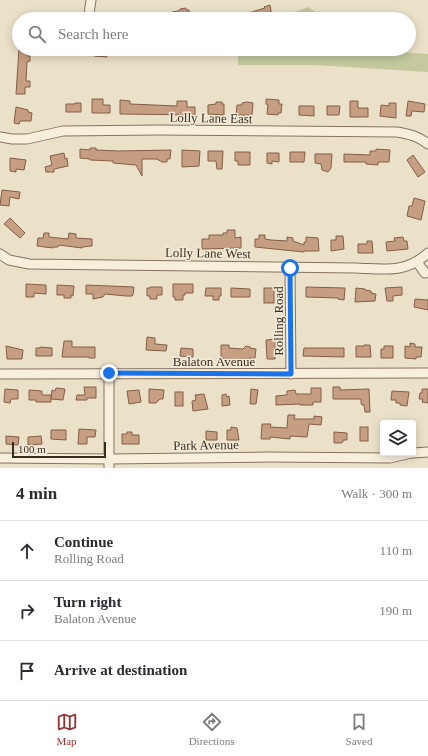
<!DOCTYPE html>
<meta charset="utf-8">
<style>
:root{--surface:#fff;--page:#f7f7f7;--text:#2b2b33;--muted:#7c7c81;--line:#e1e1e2;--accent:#913436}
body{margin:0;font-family:Georgia,serif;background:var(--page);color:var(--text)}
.controls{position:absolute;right:12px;bottom:12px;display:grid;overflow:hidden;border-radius:4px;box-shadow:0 2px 10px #0003}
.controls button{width:36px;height:36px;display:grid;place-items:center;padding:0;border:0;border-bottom:1px solid var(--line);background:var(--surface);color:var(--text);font:20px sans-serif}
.scale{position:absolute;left:12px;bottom:10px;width:94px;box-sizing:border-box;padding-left:4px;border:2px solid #382c21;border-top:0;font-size:11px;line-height:14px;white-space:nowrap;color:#382c21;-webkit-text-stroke:3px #f3ebd8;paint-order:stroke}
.stop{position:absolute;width:12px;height:12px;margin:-9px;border:3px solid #1a73e8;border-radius:50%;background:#fff}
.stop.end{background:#1a73e8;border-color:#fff;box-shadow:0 1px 4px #0008}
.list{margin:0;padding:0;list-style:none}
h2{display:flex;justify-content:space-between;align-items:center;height:52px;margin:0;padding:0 16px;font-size:17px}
h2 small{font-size:13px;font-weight:400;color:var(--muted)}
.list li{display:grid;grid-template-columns:26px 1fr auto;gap:12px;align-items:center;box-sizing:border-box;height:60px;padding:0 16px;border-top:1px solid var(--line)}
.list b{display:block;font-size:15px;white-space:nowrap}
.list p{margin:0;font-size:13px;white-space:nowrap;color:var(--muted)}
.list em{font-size:13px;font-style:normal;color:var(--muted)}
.icon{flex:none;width:22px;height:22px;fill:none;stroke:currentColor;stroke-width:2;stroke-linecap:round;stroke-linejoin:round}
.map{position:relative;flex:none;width:428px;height:468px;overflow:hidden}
.search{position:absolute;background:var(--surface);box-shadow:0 2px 10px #0003;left:12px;right:12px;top:12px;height:44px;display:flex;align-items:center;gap:10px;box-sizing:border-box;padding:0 14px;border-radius:22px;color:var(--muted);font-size:15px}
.sheet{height:232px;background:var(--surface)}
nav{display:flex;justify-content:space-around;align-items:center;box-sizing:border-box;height:56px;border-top:1px solid var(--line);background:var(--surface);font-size:11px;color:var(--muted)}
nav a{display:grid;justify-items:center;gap:2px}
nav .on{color:var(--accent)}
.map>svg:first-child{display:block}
.green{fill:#c4c99e}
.building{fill:#c69e82;stroke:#845e47}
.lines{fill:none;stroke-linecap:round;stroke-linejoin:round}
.minor-casing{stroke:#86735f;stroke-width:11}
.minor{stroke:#f7eedc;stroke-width:9}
.route{stroke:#1a73e8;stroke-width:5}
.labels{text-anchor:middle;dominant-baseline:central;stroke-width:3;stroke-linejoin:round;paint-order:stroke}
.street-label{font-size:13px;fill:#382c21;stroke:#f3ebd8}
</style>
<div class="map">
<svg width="428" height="468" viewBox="0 0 428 468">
<rect width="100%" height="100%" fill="#ebe1c9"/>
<!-- green -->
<g class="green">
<path d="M308 7 318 14 319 19H292L295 12Z"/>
<path d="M238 49H354L428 54V72L314 65H238Z"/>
</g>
<!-- building -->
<g class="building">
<path d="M270 5 272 17 266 19H260V17L246 19 245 14 265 8 264 7Z"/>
<path d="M186 8V10H189L190 19H172V12L178 11 180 10V9Z"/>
<path d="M115 13 135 16V19H115Z"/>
<path d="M19 49H27V56H30V61L27 62 26 81H30V87H25V94H16Z"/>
<path d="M93 49H106L107 57 94 56Z"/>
<path d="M92 99H103V105H110V113H92Z"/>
<path d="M266 99 279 100V104H282L281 113H278V115L267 114 268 105 266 104Z"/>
<path d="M120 100 130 101V104L177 106V101H187V107H195V115L120 114Z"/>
<path d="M350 101H358V108H368V117H350Z"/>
<path d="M408 101 425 104 424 112 412 111 411 116H406Z"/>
<path d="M216 102H222V104H224V115L208 114V105L216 104Z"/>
<path d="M247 102 253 103 252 115H236L237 105H242V103Z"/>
<path d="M75 103H81V112H66V104H75Z"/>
<path d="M389 103H396V118L380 116 381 105 389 106Z"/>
<path d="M299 106H314V116L299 115Z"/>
<path d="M327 106H340L339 115H327Z"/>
<path d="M16 107 28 110V112L32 113 31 121H20L19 124 14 123Z"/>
<path d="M90 148H96V150L118 151 171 150 170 159H167V162H162L157 159H142V176L136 165 113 163V161L90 160V159L80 158V149L90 150Z"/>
<path d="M376 149 390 150 389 162H378V165L366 164V162H344V154L370 155V151H376Z"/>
<path d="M182 150 200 151 199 166 182 167Z"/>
<path d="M208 151H223L222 169H217L216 161H208Z"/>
<path d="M235 152H250V165H238V161H235Z"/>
<path d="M290 152H305L304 162H290Z"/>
<path d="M64 153 65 159 67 158 68 166 54 169V172H46L45 167 52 165 50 156Z"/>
<path d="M267 153H279V162L272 161V164L267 163Z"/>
<path d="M315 154H332L331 168 328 172 322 170 321 164 315 163Z"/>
<path d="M413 155 425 172 418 177 407 160Z"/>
<path d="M10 158 26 160 24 170 16 169V172L10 171Z"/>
<path d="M2 190 20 192 19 199 10 197 9 206 0 205Z"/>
<path d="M414 198 425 201 421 220 407 216 409 206H412Z"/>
<path d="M10 218 25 233 20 238 4 224Z"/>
<path d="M227 230H235V238L241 237V248L202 249V239H209V235H223V233H227Z"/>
<path d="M44 233H49V237L68 239 69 233 76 234V238L92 239V246L82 247V248L59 245 58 247H53V248L37 246 38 238H43Z"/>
<path d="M259 235H265V239L271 240 287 241V237L293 238V241L304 245V242H306V237L318 238 319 251H304V252L255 247V239H259Z"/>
<path d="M336 236H343L344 249 331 251V240H336Z"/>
<path d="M403 237 404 241H407L408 249 387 251 386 242 395 241 394 238Z"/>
<path d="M367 241H372L373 253H358V244H367Z"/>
<path d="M26 284 46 285V294L34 293V297H26Z"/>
<path d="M173 284H193V293H185V295H183V300H175V297H173Z"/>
<path d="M57 285 74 286 73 296 71 295V298H64V295H57Z"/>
<path d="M86 285 134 287 133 295 132 296H126L105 294 103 297 93 299V294H86Z"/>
<path d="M150 287H162V295H157V299H150V296H147V288H150Z"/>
<path d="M306 287 345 288 344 300 338 299V298L306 297Z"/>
<path d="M402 287V295L393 296V301H387L385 288Z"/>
<path d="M206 288H221V296H219V300H213V296H205Z"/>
<path d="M231 288 250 289V297H231Z"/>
<rect x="264" y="288" width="10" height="15"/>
<path d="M356 288 365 289V290L371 291V293L376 294 375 301 355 302Z"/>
<path d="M415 299 428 300V310L414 307Z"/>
<path d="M147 337 155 338V344L167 345 166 351 146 350Z"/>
<path d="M275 339V359H267L266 340Z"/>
<path d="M64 341H72V347H95V358H89V357H62Z"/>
<path d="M410 343 415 344V347H422L421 357H416V359L405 358V346L410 347Z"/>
<path d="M221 345H229V348L243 349 246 346 250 347V348L256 349 255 358 234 359 221 358Z"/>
<path d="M364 345H370L371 357H356V346H364Z"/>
<path d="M6 346 23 350 22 359H7Z"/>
<path d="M384 346H393V358H381V349H384Z"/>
<path d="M40 347 52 348V356H36V348H40Z"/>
<path d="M181 348 193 349V357L180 356Z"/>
<path d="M304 348H344V357L303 356Z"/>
<path d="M84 387H96V398H87V400H76L77 395H85Z"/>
<path d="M333 387H340V390L369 389 370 412H365L364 405H362L361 403V399H333Z"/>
<path d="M56 388 65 389 63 400 51 399 52 390 55 391Z"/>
<path d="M311 388H321V402H313V405H300V404L276 405V396L287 395V391L295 390 296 394H311Z"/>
<path d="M5 389 18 390V399H11L10 403 4 402Z"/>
<path d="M149 389 164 390 163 399H160L156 403H149Z"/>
<path d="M251 389 258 390 256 404H250Z"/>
<path d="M422 389H428V403L422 402 423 399H419L420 393H422Z"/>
<path d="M29 390 42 391V395H51V402H36V400H29Z"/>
<path d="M139 390 141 402 129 404 127 391Z"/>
<path d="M392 391 409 392 407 406 400 405V403H396V400H391Z"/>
<rect x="175" y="392" width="8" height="14"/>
<path d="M204 394 208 409 193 411 192 401 196 400 195 395Z"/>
<path d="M226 394 227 397 229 396 230 405 222 406V395Z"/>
<path d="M288 415H295L294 419H314V416L322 417 321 425 309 424 307 437 290 436V439L270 437V439H261L262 424H271L270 427 287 428Z"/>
<path d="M231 427 237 428 239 440H227V430H231Z"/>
<rect x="360" y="427" width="8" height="14"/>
<path d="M79 429 96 430 95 437H87V444H78Z"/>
<path d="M51 430H66V440L51 439Z"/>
<path d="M206 431 217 432V440H206Z"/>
<path d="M127 432H132V435H139V444H122V434H127Z"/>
<path d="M334 432 347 433V440H343V442L341 443H334Z"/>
<path d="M6 436 19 437 18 445 6 444Z"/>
<path d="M41 436 42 444 28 445V437Z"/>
</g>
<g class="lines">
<!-- minor casing -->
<g class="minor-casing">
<g id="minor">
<path d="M89 14 91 0"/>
<path d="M0 137 12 139H27L63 131 157 130 397 132C409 134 418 136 428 144"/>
<path d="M0 254 9 260 29 264 355 268C384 269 405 274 428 253"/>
<path d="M417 262 425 273"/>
<path d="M290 268 291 374"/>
<path d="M0 374 428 373"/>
<path d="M413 453 428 452"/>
<path d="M0 458 109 459 268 457 390 458 411 453"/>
<path d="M109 468V373"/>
</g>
</g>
<!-- minor -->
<use href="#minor" class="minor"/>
</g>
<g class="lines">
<!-- route -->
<path class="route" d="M109 373 291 374 290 268"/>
</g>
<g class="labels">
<!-- street labels -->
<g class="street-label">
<text transform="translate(211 118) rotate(1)">Lolly Lane East</text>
<text transform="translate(208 253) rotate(1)">Lolly Lane West</text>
<text transform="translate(278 321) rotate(-90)">Rolling Road</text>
<text x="214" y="361">Balaton Avenue</text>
<text transform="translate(206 445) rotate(-1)">Park Avenue</text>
</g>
</g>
</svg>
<div class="controls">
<button><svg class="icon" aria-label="layers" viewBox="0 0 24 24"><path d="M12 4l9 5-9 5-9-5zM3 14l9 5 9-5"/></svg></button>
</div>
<div class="scale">100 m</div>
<div class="stop" style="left:290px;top:268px"></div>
<div class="stop end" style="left:109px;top:373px"></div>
<div class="search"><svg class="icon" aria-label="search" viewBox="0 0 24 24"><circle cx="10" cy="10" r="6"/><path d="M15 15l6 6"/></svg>Search here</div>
</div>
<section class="sheet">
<h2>4 min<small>Walk · 300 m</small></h2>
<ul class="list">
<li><svg class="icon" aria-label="ahead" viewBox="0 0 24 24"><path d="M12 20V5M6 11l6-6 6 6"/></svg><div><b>Continue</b><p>Rolling Road</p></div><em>110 m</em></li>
<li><svg class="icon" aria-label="right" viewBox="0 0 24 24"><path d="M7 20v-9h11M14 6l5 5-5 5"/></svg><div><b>Turn right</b><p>Balaton Avenue</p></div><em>190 m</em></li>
<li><svg class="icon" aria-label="arrive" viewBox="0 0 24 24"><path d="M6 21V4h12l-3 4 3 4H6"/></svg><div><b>Arrive at destination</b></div></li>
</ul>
</section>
<nav>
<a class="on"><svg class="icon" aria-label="map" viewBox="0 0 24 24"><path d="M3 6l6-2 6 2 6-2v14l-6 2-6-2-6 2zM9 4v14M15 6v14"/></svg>Map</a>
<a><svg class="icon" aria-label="directions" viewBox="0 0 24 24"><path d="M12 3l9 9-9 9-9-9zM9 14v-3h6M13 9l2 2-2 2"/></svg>Directions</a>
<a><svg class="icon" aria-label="saved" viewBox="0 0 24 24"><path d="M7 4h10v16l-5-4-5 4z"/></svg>Saved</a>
</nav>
